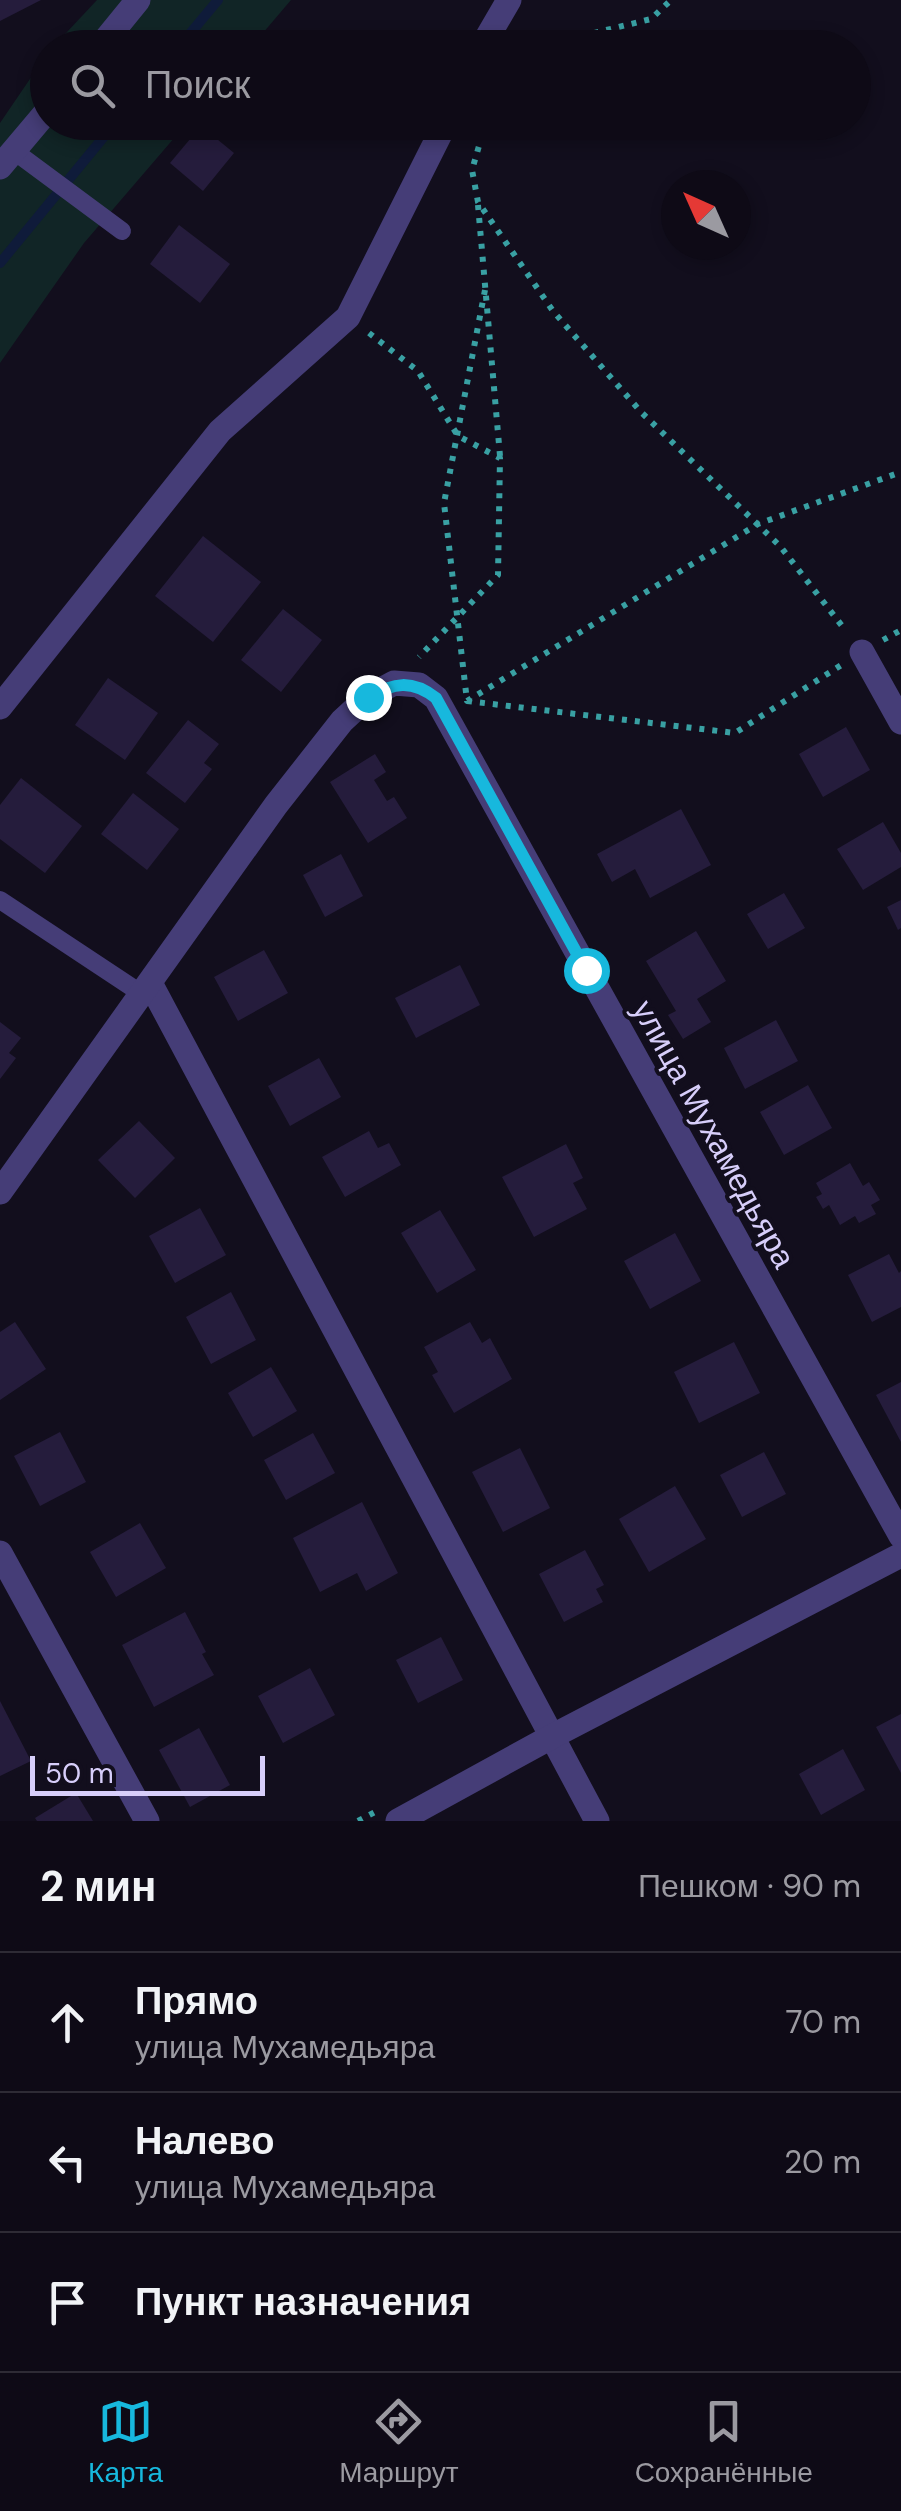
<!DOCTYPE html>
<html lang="ru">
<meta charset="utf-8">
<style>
:root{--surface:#0e0a16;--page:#17131f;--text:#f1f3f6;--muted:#9b9aa1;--line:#2e2b35;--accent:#17b8dd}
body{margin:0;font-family:"DM Sans",sans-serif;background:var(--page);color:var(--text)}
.compass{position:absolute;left:661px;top:170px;width:90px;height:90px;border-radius:50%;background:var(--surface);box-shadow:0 5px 15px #0003;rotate:315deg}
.scale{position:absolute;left:30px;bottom:25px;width:235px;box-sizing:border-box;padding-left:10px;border:5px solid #d7cefa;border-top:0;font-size:28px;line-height:35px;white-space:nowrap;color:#d7cefa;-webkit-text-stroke:8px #120e1d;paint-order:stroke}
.stop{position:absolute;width:30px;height:30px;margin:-22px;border:8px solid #17b8dd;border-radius:50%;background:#fff}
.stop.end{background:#17b8dd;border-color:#fff;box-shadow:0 2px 10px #0008}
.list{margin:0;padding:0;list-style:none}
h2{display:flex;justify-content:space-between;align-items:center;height:130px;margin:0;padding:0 40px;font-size:42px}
h2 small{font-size:32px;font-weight:400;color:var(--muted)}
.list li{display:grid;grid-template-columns:65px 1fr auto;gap:30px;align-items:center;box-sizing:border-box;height:140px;padding:0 40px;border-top:2px solid var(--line)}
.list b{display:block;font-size:38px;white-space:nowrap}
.list p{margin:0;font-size:32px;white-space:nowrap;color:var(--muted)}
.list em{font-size:32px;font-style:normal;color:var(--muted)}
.icon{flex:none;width:55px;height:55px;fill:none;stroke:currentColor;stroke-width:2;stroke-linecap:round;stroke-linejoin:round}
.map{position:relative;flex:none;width:901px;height:1821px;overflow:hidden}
.search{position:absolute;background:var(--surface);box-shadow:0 5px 15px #0003;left:30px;right:30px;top:30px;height:110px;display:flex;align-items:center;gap:25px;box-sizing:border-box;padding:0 35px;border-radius:55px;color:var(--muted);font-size:38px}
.sheet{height:550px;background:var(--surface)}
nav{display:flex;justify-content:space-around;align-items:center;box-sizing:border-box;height:140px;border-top:2px solid var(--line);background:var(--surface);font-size:28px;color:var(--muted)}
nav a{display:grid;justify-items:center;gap:5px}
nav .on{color:var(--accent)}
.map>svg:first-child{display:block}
.green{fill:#112526}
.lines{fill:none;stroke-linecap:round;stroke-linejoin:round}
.stream{stroke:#0f1b3a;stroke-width:10}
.building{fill:#251c3c}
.path{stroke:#39a0a3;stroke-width:6;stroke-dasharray:5 8;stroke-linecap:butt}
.service{stroke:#453d77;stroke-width:18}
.minor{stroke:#453d77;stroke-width:25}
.route{stroke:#17b8dd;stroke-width:12}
.labels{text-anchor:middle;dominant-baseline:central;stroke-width:8;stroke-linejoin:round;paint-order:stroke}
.street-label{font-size:32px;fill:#d7cefa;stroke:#120e1d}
</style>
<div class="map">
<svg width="901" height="1821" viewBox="0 0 901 1821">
<rect width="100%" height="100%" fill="#120e1d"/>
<!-- green -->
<g class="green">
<path d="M97 0H291L251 47 52 48Z"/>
<path d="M47 54 48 122 187 123 84 243 0 363V123Z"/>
</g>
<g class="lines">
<!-- stream -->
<g class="stream">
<path d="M178 48 218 0"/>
<path d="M0 263 116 122"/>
</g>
</g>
<!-- building -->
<g class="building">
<path d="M0 0H41L0 21Z"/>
<path d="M201 126 234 153 203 191 170 163Z"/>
<path d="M179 225 230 264 200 303 150 264Z"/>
<path d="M203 536 261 582 213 642 155 596Z"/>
<path d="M283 609 322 640 281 692 241 660Z"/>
<path d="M108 678 158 713 125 760 75 725Z"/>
<path d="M188 720 219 744 204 763 212 769 185 803 146 773Z"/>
<path d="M846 727 870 770 823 797 799 754Z"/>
<path d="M375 754 386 772 374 780 387 801 394 797 407 818 368 843 330 782Z"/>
<path d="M21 778 82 826 45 873 0 839V805Z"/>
<path d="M133 793 179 829 147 870 101 834Z"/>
<path d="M681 809 711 865 650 898 635 869 612 882 597 854Z"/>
<path d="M883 822 901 853V867L863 890 837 849Z"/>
<path d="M341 854 363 896 325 917 303 875Z"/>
<path d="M784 893 805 928 768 949 747 914Z"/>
<path d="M901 900V928L898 930 887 907Z"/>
<path d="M696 931 726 981 697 999 711 1022 683 1039 668 1015 676 1011 646 961Z"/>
<path d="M264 950 288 993 238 1021 214 977Z"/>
<path d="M460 965 480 1005 416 1038 395 998Z"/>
<path d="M776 1020 798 1061 745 1089 724 1048Z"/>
<path d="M0 1022 21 1038 9 1053 16 1058 0 1079Z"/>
<path d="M319 1058 341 1097 290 1126 268 1086Z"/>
<path d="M808 1085 832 1128 784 1155 760 1112Z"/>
<path d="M139 1121 175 1158 135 1198 98 1160Z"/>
<path d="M369 1131 378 1148 389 1143 401 1165 345 1197 322 1157Z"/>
<path d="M566 1144 583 1178 573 1183 587 1209 534 1237 502 1177Z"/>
<path d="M850 1163 863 1186 869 1182 880 1200 871 1205 876 1214 859 1223 855 1216 840 1225 829 1205 823 1209 816 1197 822 1194 816 1183Z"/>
<path d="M200 1208 226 1255 175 1283 149 1236Z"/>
<path d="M440 1210 476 1270 437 1293 401 1233Z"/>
<path d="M675 1233 701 1281 650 1309 624 1261Z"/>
<path d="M889 1254 899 1273 901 1271V1307L872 1322 848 1275Z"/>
<path d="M231 1292 256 1340 211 1364 186 1317Z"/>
<path d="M15 1322 46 1369 0 1400V1332Z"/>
<path d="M470 1322 482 1343 490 1338 512 1379 454 1413 432 1375 438 1372 424 1347Z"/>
<path d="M734 1342 760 1393 699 1423 674 1372Z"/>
<path d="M271 1367 297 1411 253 1437 228 1393Z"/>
<path d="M901 1382V1442L876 1395Z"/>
<path d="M60 1432 86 1482 40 1506 14 1456Z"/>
<path d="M313 1433 335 1473 286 1500 264 1460Z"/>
<path d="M520 1448 550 1508 503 1532 472 1472Z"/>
<path d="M764 1452 786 1494 742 1517 720 1475Z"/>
<path d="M675 1486 706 1539 649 1572 619 1519Z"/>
<path d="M362 1502 398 1573 366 1591 357 1573 320 1592 293 1538Z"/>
<path d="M140 1523 166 1568 116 1597 90 1552Z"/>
<path d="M585 1550 604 1585 596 1589 603 1602 564 1622 539 1574Z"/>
<path d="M185 1612 206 1652 202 1654 214 1675 154 1707 122 1645Z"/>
<path d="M441 1637 463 1680 418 1703 396 1660Z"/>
<path d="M310 1668 335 1715 283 1743 258 1696Z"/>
<path d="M0 1701 31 1761 0 1776Z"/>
<path d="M901 1714V1773L876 1727Z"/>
<path d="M199 1728 230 1785 190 1807 159 1750Z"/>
<path d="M843 1749 865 1790 821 1815 799 1774Z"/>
<path d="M76 1793 93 1821H37L35 1818Z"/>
</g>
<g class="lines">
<!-- path -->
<g class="path">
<path d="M558 48 578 37 651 19 671 0"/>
<path d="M486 122 472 170 478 202 553 311 641 412 780 546 846 631"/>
<path d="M478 205 500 456"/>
<path d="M485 290 444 503 467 701 758 524 901 472"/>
<path d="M369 333 418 371 458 436 500 458 498 575 419 657"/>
<path d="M883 640 901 630"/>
<path d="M467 701 735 733 843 664"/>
<path d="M358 1821 375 1812"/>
</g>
<!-- service -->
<g class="service">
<path d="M14 151 122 231"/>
<path d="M0 900 142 994"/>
</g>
<!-- minor -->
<g class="minor">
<path d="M99 48 138 0"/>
<path d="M481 48 509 0"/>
<path d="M0 167 48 110"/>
<path d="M862 652 901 722"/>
<path d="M0 707 220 431 348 317 446 122"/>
<path d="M150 983 597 1821"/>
<path d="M0 1192 276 805 342 721 368 697 394 683 419 685 436 698 901 1536"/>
<path d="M0 1553 147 1821"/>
<path d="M398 1821 551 1737 901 1555"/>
</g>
</g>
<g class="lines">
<!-- route -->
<path class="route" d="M368 697C394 683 411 679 436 698L586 970"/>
</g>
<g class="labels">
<!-- street labels -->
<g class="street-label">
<text transform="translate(714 1134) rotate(61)">улица Мухамедьяра</text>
</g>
</g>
</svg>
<svg class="compass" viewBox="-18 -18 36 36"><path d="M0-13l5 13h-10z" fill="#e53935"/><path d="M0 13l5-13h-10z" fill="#9b9aa1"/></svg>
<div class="scale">50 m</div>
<div class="stop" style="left:586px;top:970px"></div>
<div class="stop end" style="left:368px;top:697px"></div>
<div class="search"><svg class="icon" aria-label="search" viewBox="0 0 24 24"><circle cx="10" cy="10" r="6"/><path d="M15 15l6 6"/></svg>Поиск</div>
</div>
<section class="sheet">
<h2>2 мин<small>Пешком · 90 m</small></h2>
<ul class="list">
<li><svg class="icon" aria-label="ahead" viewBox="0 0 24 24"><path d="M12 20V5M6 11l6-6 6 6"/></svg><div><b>Прямо</b><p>улица Мухамедьяра</p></div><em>70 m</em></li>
<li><svg class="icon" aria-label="left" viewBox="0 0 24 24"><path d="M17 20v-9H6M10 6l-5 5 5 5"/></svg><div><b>Налево</b><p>улица Мухамедьяра</p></div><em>20 m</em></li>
<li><svg class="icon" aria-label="arrive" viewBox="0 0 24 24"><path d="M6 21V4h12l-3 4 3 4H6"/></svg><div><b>Пункт назначения</b></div></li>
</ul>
</section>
<nav>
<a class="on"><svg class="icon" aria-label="map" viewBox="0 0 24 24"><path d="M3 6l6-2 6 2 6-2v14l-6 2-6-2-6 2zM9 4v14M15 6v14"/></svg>Карта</a>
<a><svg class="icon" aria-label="directions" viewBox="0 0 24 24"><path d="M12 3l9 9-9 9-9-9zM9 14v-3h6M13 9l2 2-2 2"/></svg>Маршрут</a>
<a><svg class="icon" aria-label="saved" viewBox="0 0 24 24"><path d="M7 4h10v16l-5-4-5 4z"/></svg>Сохранённые</a>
</nav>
